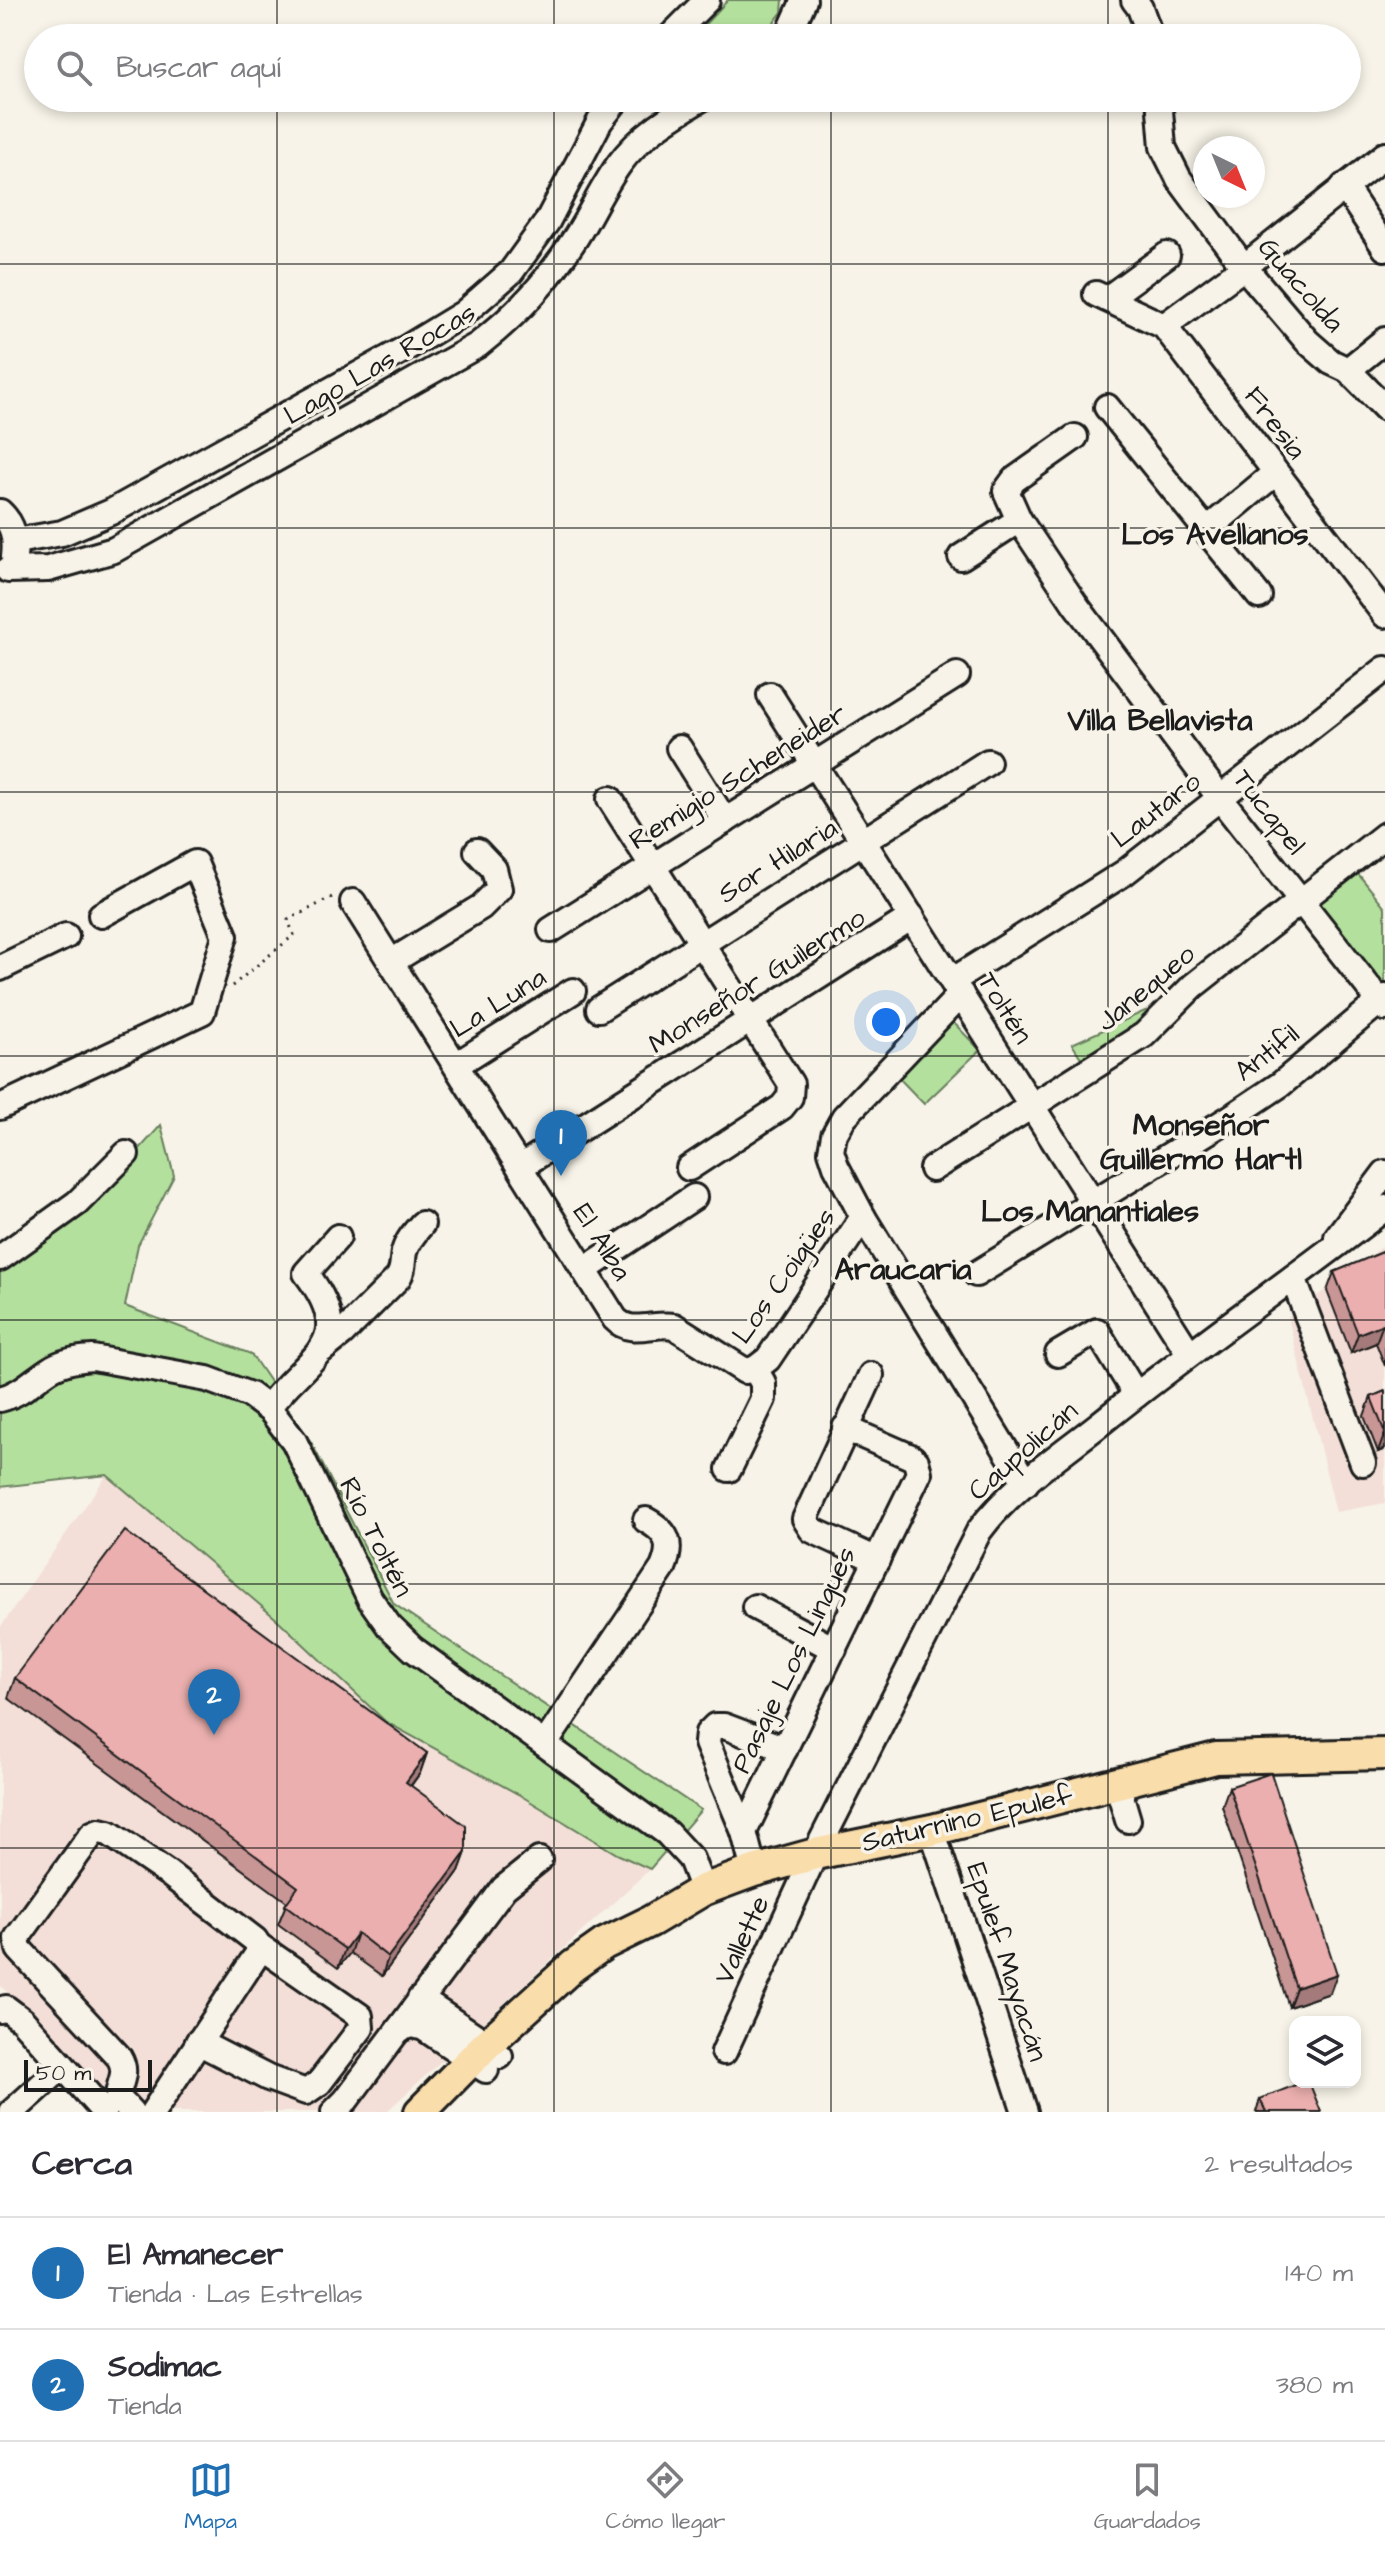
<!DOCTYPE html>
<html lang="es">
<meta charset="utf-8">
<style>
:root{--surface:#fff;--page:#f2f2f3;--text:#2b2b33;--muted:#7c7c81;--line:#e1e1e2;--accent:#1f6fb2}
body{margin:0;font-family:"Architects Daughter",sans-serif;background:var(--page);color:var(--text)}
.controls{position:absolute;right:24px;bottom:24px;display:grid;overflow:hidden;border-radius:16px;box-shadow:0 4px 12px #0003}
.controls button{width:72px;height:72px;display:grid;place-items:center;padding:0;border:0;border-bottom:2px solid var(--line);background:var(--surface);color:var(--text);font:40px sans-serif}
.compass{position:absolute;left:1193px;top:136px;width:72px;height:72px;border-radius:50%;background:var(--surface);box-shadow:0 4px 12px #0003;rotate:137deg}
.scale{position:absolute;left:24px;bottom:20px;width:128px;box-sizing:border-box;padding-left:8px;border:4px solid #1c1c1c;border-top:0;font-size:22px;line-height:28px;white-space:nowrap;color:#1c1c1c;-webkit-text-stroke:6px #f7f3e8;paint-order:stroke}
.you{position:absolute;left:886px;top:1022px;width:28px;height:28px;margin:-20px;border:6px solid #fff;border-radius:50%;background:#1a73e8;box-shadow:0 0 0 12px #1a73e833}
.badge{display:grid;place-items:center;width:52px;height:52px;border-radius:50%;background:var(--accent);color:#fff;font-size:26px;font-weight:700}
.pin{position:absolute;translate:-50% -66px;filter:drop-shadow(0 2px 4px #0008)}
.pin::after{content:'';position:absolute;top:42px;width:28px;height:24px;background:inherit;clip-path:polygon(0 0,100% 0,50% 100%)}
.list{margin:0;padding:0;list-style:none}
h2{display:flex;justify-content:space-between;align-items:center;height:104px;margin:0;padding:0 32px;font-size:34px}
h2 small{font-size:26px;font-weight:400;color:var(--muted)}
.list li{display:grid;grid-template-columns:52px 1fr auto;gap:24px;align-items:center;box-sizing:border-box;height:112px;padding:0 32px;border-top:2px solid var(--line)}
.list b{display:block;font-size:30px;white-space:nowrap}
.list p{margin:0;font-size:26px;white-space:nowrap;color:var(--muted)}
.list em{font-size:26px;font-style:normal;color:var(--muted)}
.icon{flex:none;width:44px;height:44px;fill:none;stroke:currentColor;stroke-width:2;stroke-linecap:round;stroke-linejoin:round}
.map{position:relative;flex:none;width:1385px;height:2112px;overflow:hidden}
.search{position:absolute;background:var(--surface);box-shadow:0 4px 12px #0003;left:24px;right:24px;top:24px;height:88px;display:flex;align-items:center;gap:20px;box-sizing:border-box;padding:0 28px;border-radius:44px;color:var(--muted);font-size:30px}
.sheet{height:328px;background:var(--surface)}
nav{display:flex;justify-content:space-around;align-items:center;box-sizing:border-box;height:112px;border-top:2px solid var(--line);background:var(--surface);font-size:22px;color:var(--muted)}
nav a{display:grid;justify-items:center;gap:4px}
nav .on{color:var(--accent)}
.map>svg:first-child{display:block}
.built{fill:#f3dfd7}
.green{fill:#b4e09e;stroke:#687e5d;stroke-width:2}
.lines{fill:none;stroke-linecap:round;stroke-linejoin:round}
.minor-casing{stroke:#1c1c1c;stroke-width:30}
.major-casing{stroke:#1c1c1c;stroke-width:36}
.path{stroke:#1c1c1c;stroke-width:3;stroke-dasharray:2 6;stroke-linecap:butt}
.minor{stroke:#f7f3e8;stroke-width:24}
.major{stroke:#f9ddab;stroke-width:30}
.wall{fill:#c99696;stroke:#1c1c1c;stroke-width:2}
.shaded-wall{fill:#a47a7a;stroke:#1c1c1c;stroke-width:2}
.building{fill:#eaafae;stroke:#1c1c1c;stroke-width:2}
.grid{fill:none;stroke:#1c1c1c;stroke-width:2;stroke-opacity:0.55}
.labels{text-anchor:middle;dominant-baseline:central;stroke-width:7;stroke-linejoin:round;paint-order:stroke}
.street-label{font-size:28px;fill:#1c1c1c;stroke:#f7f3e8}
.neighbourhood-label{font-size:30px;font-weight:bold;fill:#1c1c1c;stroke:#f7f3e8}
</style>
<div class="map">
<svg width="1385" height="2112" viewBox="0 0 1385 2112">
<rect width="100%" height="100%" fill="#f7f3e8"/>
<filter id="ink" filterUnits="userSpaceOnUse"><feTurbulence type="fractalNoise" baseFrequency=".0125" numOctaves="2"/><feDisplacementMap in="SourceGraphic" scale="16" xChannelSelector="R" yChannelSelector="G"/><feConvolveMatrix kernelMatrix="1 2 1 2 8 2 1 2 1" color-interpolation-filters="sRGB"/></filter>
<g filter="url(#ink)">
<!-- built -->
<g class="built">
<path d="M1382 1247 1385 1255V1503L1336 1512 1288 1318Z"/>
<path d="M107 1475 280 1622 386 1722 518 1794 617 1854 650 1869 386 2112H117L0 1985V1628Z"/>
</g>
<!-- green -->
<g class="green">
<path d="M728 0H783L782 12 762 38H692Z"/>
<path d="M1355 870 1385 907V982L1382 984 1317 901Z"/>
<path d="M1155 1009 1160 1013 1085 1064 1072 1044 1145 1011Z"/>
<path d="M951 1020 980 1050 924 1104 894 1073Z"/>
<path d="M161 1125 174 1176 138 1245 125 1306 251 1354 311 1442 394 1604 701 1810 650 1869 617 1854 518 1794 386 1722 280 1622 107 1475 0 1487V1255L129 1161Z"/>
</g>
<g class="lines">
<!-- minor casing -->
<g class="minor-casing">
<g id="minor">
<path d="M1134 0 1140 8 1151 38"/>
<path d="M669 38 707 0"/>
<path d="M787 38 804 0"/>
<path d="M1159 98 1163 147 1179 179 1244 267 1307 341 1331 362 1348 370 1385 408"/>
<path d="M1344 186 1385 248"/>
<path d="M1096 294 1164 326 1385 615"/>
<path d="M1107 299 1167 255"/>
<path d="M1164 326 1244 267 1385 155"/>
<path d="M1348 370 1385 340"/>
<path d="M1107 407 1259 596"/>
<path d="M1075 437 1014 480 1006 491 1019 520 1075 604 1220 798 1385 1008"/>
<path d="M0 512C14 525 16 539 14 557"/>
<path d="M1207 530 1275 473"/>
<path d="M16 541 62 533 111 512 403 350 464 313 511 272 547 222 600 121 618 98"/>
<path d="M961 557 1019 520"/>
<path d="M8 570 48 569 114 550 478 345C520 312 547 282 576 237 592 212 603 186 620 163 641 134 673 116 702 98"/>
<path d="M770 695 1189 1353"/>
<path d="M679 748 725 821"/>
<path d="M610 799 791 1084 790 1097 782 1107 689 1168"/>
<path d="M353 902 615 1319C631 1336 654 1322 674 1326L745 1371 755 1369"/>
<path d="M551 930 957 675"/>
<path d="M391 962 481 907 499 889 494 869 477 851"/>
<path d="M0 968 66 936"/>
<path d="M952 981 1124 873 1385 669"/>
<path d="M961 994 844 1117 834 1135 831 1151 836 1166 863 1217 1026 1483"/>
<path d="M599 1009 988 762"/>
<path d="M456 1065 573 991"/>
<path d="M0 1107 202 1012 225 936 195 863 101 915"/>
<path d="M520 1167 912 917"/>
<path d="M932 1169 1144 1035 1193 986 1385 835"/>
<path d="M1337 1237 1385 1173"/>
<path d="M0 1258 77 1203 126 1154"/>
<path d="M584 1270 694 1197"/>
<path d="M976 1274 1230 1118 1281 1084 1385 997"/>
<path d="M1293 1278 1363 1463"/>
<path d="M322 1350 342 1334 398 1278C404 1269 402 1262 404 1252 407 1241 415 1232 422 1224"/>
<path d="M1058 1354 1097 1331 1136 1395"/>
<path d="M755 1369 768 1359 863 1217"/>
<path d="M871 1375 805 1519 812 1530 877 1560"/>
<path d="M0 1399C21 1394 32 1381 49 1370 62 1361 78 1359 93 1358L207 1379 250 1395 271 1411 294 1441 370 1599 389 1626 413 1649 667 1833 691 1859 703 1890"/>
<path d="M268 1408C306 1355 361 1345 306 1273L338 1237"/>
<path d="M729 1469 763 1399V1383L755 1369"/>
<path d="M755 1607 834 1649"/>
<path d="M545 1744 663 1568C673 1544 668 1532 646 1520"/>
<path d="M1117 1783 1128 1820"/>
<path d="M932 1830 1025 2112"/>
<path d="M744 1832 707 1743 708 1733 715 1726H724L785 1749"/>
<path d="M754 1871 744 1832 919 1473 916 1461 911 1457 845 1428"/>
<path d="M420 1999 487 2044 500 2056"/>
<path d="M0 2010 6 2008 22 2020 104 2112"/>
<path d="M399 2029 413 2025 424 2028 486 2070"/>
<path d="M198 2042 268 2078 306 2092 319 2083 361 2028 360 2016 258 1945"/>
<path d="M724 2052 815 1854 979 1531C1010 1489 1056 1458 1097 1426 1191 1350 1290 1282 1385 1208"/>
<path d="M12 2112 63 2066"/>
<path d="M131 2112 118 2098C118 2082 129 2074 119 2057L19 1949 17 1938 92 1834 99 1831 109 1833 169 1874 255 1940 258 1945V1953L153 2112"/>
<path d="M334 2112 346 2100 504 1888 539 1860"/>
</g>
</g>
<!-- major casing -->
<g class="major-casing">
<path id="major" d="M420 2112 487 2044 573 1966 604 1944 651 1921 703 1890 754 1871 815 1854 932 1830 1216 1758 1385 1754"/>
</g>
<!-- path -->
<path class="path" d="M232 986 294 935 288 920 334 896"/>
<!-- minor -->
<use href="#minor" class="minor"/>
<!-- major -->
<use href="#major" class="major"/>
</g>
<!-- wall -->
<g class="wall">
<path d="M1385 1251V1366L1376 1343 1351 1353 1327 1291 1334 1272Z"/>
<path d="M1385 1391V1449L1378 1452 1364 1416 1371 1397Z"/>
<path d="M15 1678 427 1753 420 1773 411 1786 466 1852 459 1871 382 1976 350 1953 338 1968 278 1924 287 1902 8 1698Z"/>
<path d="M1229 1787 1330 1993 1289 2007 1222 1806Z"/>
<path d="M1260 2099 1321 2112H1256Z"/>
</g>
<!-- shaded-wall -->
<g class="shaded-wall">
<path d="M1383 1324 1376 1343 1351 1353 1358 1334Z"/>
<path d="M1385 1433V1449L1378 1452Z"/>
<path d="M427 1753 420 1773 399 1801 406 1782Z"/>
<path d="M466 1852 459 1871 382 1976 388 1957Z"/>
<path d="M357 1933 350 1953 338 1968 345 1949Z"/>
<path d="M1337 1974 1330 1993 1289 2007 1296 1988Z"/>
</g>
<!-- building -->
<g class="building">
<path d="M1385 1251V1329L1383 1324 1358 1334 1334 1272Z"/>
<path d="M1385 1391V1433L1371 1397Z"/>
<path d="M125 1531 427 1753 406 1782 466 1826V1852L388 1957 357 1933 345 1949 285 1905 298 1887 15 1678Z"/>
<path d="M1271 1773 1337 1974 1296 1988 1229 1787Z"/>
<path d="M1303 2082H1309L1321 2112H1266L1260 2099Z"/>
</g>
</g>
<!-- grid -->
<path class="grid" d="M277 0V38M554 0V38M831 0V38M1108 0V38M277 98V2112M554 98V2112M831 98V2112M1108 98V2112M0 264H1385M0 528H1385M0 792H1385M0 1056H1385M0 1320H1385M0 1584H1385M0 1848H1385"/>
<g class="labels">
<!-- street labels -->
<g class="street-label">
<text transform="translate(1301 285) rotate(49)">Guacolda</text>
<text transform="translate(380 364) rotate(-30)">Lago Las Rocas</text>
<text transform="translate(1275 423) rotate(53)">Fresia</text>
<text transform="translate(738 777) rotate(-32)">Remigio Scheneider</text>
<text transform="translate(1156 810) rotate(-38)">Lautaro</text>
<text transform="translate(1269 812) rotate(52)">Tucapel</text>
<text transform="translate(778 861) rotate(-32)">Sor Hilaria</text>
<text transform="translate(757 981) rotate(-32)">Monseñor Guilermo</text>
<text transform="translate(1146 988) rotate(-40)">Janequeo</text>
<text transform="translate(498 1003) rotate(-32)">La Luna</text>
<text transform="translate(1005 1008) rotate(58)">Toltén</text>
<text transform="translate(1267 1053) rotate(-38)">Antifil</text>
<text transform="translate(602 1242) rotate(58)">El Alba</text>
<text transform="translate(784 1276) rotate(-55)">Los Coigües</text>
<text transform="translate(1023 1451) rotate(-41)">Caupolicán</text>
<text transform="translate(376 1537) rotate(63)">Río Toltén</text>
<text transform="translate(794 1660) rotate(-64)">Pasaje Los Lingues</text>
<text transform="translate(967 1819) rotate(-13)">Saturnino Epulef</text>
<text transform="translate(742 1940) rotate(-65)">Vallette</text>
<text transform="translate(1007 1962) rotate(72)">Epulef Mayacán</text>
</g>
<!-- neighbourhood labels -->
<g class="neighbourhood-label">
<text x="1215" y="535">Los Avellanos</text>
<text x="1160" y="721">Villa Bellavista</text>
<text x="1201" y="1126">Monseñor<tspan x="1201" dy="34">Guillermo Hartl</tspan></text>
<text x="1090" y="1212">Los Manantiales</text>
<text x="903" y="1270">Araucaria</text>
</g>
</g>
</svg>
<div class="controls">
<button><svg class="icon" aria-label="layers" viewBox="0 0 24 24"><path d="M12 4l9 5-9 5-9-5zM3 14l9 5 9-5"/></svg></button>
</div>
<svg class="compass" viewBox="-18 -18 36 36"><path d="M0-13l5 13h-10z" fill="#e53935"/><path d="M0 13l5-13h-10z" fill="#7c7c81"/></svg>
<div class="scale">50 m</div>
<div class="you"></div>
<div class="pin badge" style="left:561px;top:1176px">1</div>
<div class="pin badge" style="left:214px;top:1735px">2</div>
<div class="search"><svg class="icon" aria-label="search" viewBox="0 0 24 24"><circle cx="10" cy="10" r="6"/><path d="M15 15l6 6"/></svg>Buscar aquí</div>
</div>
<section class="sheet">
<h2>Cerca<small>2 resultados</small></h2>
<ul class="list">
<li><span class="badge">1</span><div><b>El Amanecer</b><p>Tienda · Las Estrellas</p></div><em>140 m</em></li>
<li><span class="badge">2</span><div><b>Sodimac</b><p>Tienda</p></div><em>380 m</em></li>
</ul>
</section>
<nav>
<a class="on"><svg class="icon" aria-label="map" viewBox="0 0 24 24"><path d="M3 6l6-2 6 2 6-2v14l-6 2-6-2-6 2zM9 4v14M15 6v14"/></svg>Mapa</a>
<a><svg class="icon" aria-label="directions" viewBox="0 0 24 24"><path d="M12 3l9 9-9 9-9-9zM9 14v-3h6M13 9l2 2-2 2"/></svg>Cómo llegar</a>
<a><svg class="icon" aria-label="saved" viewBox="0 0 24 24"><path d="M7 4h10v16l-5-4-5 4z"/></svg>Guardados</a>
</nav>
